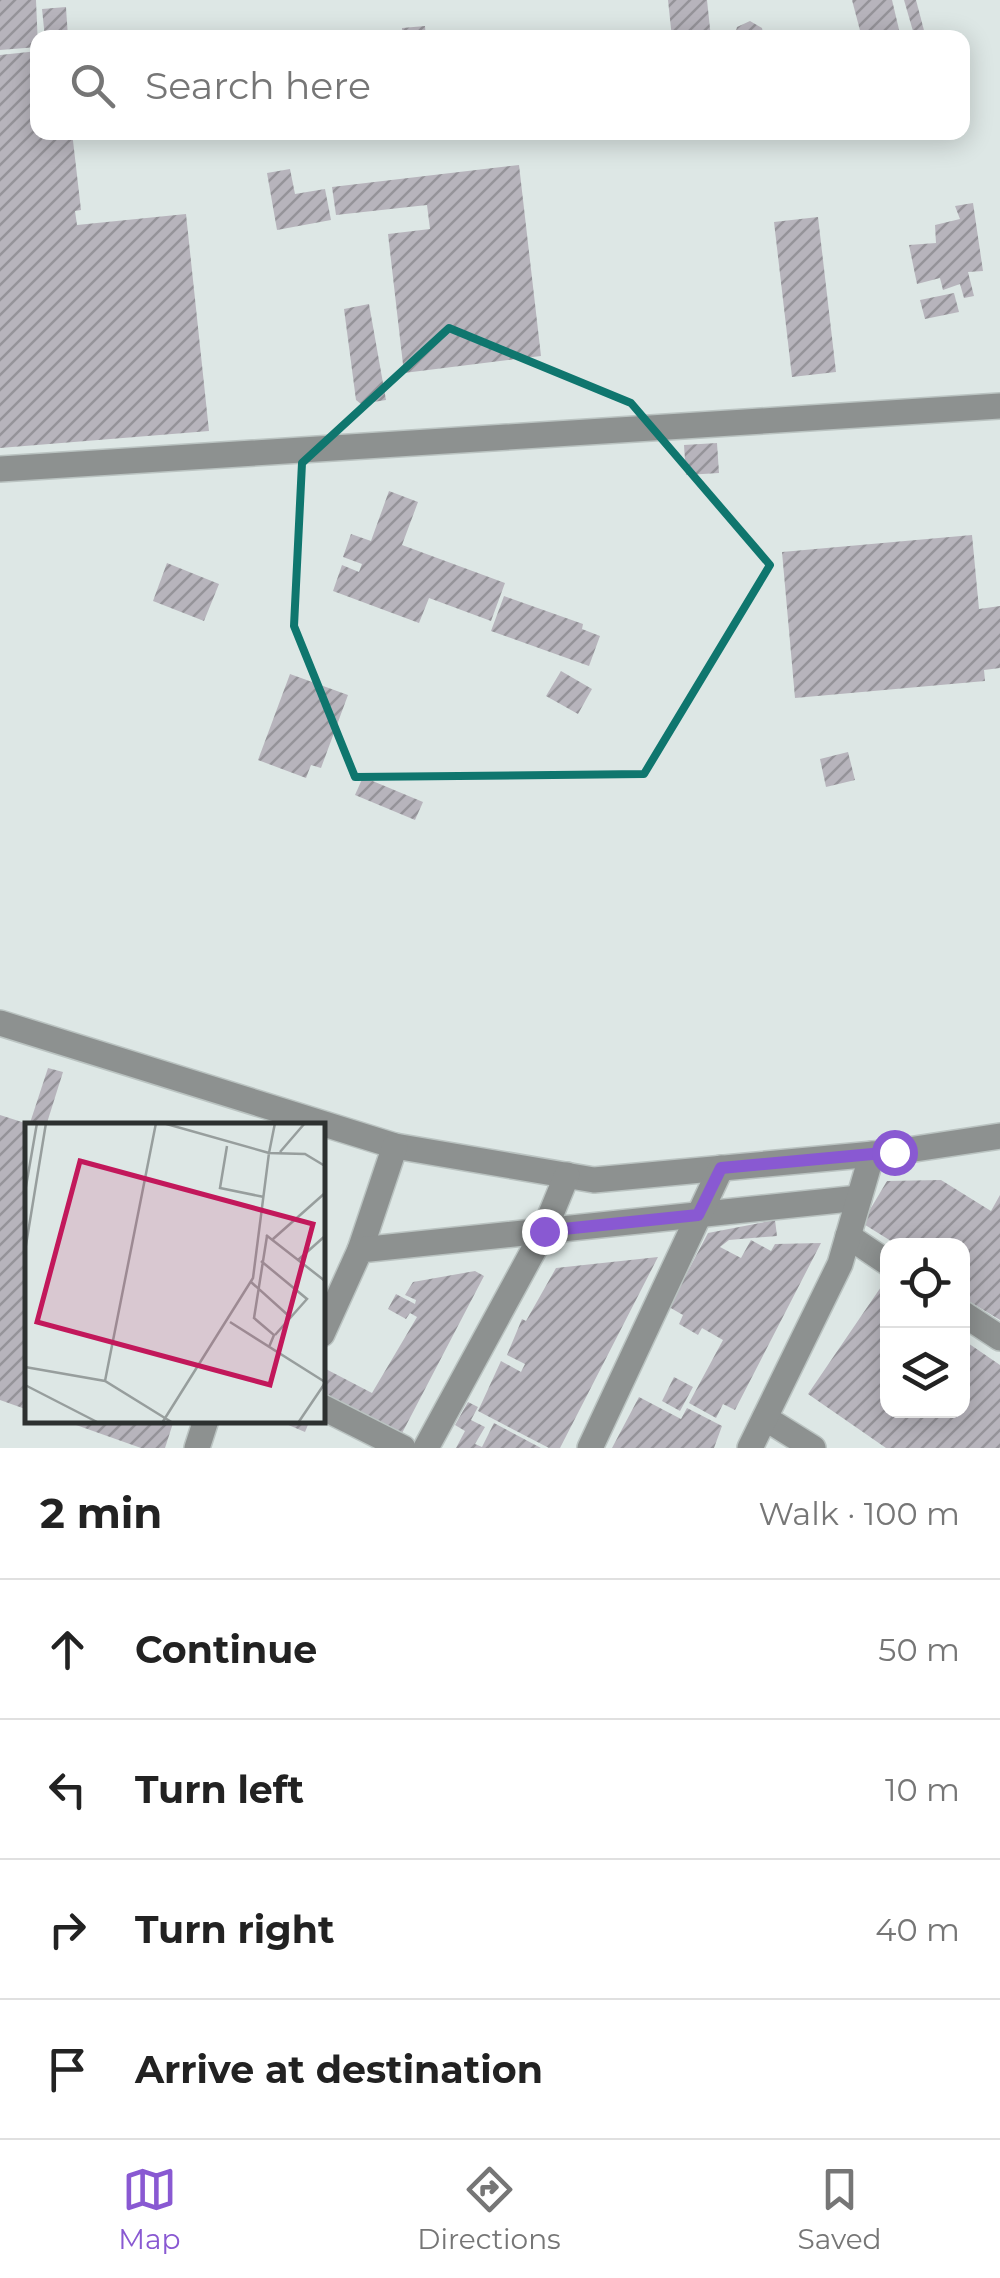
<!DOCTYPE html>
<meta charset="utf-8">
<style>
:root{--surface:#fff;--page:#f6f6f6;--text:#222;--muted:#767676;--line:#e0e0e0;--accent:#8959d2}
body{margin:0;font-family:Montserrat,sans-serif;background:var(--page);color:var(--text)}
.controls{position:absolute;right:30px;bottom:30px;display:grid;overflow:hidden;border-radius:20px;box-shadow:0 5px 25px #0003}
.controls button{width:90px;height:90px;display:grid;place-items:center;padding:0;border:0;border-bottom:2px solid var(--line);background:var(--surface);color:var(--text);font:50px sans-serif}
.stop{position:absolute;width:30px;height:30px;margin:-22px;border:8px solid #8959d2;border-radius:50%;background:#fff}
.stop.end{background:#8959d2;border-color:#fff;box-shadow:0 2px 10px #0008}
.list{margin:0;padding:0;list-style:none}
h2{display:flex;justify-content:space-between;align-items:center;height:130px;margin:0;padding:0 40px;font-size:42px}
h2 small{font-size:32px;font-weight:400;color:var(--muted)}
.list li{display:grid;grid-template-columns:65px 1fr auto;gap:30px;align-items:center;box-sizing:border-box;height:140px;padding:0 40px;border-top:2px solid var(--line)}
.list b{display:block;font-size:38px;white-space:nowrap}
.list em{font-size:32px;font-style:normal;color:var(--muted)}
.icon{flex:none;width:55px;height:55px;fill:none;stroke:currentColor;stroke-width:2;stroke-linecap:round;stroke-linejoin:round}
.map{position:relative;flex:none;width:1000px;height:1448px;overflow:hidden}
.search{position:absolute;background:var(--surface);box-shadow:0 5px 25px #0003;left:30px;right:30px;top:30px;height:110px;display:flex;align-items:center;gap:25px;box-sizing:border-box;padding:0 35px;border-radius:20px;color:var(--muted);font-size:38px}
.sheet{height:690px;background:var(--surface)}
nav{display:flex;justify-content:space-around;align-items:center;box-sizing:border-box;height:140px;border-top:2px solid var(--line);background:var(--surface);font-size:28px;color:var(--muted)}
nav a{display:grid;justify-items:center;gap:5px}
nav .on{color:var(--accent)}
.map>svg:first-child{display:block}
.building{fill:url(#building-hatch)}
.lines{fill:none;stroke-linecap:round;stroke-linejoin:round}
.minor-casing{stroke:#bac3c1;stroke-width:28}
.minor{stroke:#8d9190;stroke-width:25}
.route{stroke:#8959d2;stroke-width:12}
.marked{fill:none;stroke:#0f766e;stroke-width:8;stroke-linejoin:round}
.inset-road{fill:none;stroke:#979e9d;stroke-width:2.5}
.view{fill:#c2185b;fill-opacity:0.15;stroke:#c2185b;stroke-width:5}
.inset-edge{fill:none;stroke:#2d3130;stroke-width:5}
</style>
<div class="map">
<svg width="1000" height="1448" viewBox="0 0 1000 1448">
<defs>
<pattern id="building-hatch" width="6" height="6" patternUnits="userSpaceOnUse" patternTransform="scale(2.5)"><rect width="6" height="6" fill="#b7b4bc"/><path d="M-1 1l2-2M0 6l6-6M5 7l2-2" fill="none" stroke="#959399"/></pattern>
</defs>
<rect width="100%" height="100%" fill="#dde7e5"/>
<!-- building -->
<g class="building">
<path d="M0 0H36L38 47 0 50Z"/>
<path d="M668 0H707L711 38H672Z"/>
<path d="M852 0H892L901 38H862Z"/>
<path d="M904 0H916L926 38H915Z"/>
<path d="M66 7 68 38H45L42 9Z"/>
<path d="M750 21 762 28 764 38H734L737 27Z"/>
<path d="M425 26 426 38H402V28Z"/>
<path d="M38 51V132H72L81 210 75 211 77 225 186 214 209 431 0 448V55Z"/>
<path d="M519 165 541 356 404 373 388 234 430 229 427 205 336 215 332 187Z"/>
<path d="M290 169 295 194 325 189 331 220 277 230 267 173Z"/>
<path d="M973 203 983 271 968 272 974 296 964 298 960 284 943 290 940 278 917 284 909 245 936 243 935 225 960 219 955 206Z"/>
<path d="M818 217 836 372 792 377 774 222Z"/>
<path d="M954 293 959 312 925 319 920 300Z"/>
<path d="M369 304 386 400 361 404 356 400 344 309Z"/>
<path d="M717 443 719 473 686 475 684 445Z"/>
<path d="M389 491 418 502 402 545 505 583 491 621 429 598 419 623 333 591 342 565 359 572 362 564 343 557 351 534 371 541Z"/>
<path d="M972 535 979 609 1000 606V668L984 670 985 681 795 698 782 552Z"/>
<path d="M167 563 219 584 204 621 153 601Z"/>
<path d="M504 596 583 624 582 629 600 636 589 666 491 631Z"/>
<path d="M561 671 592 689 578 714 546 696Z"/>
<path d="M290 674 348 695 321 768 311 765 306 778 258 760Z"/>
<path d="M848 752 855 780 826 787 820 759Z"/>
<path d="M363 777 423 802 415 820 355 795Z"/>
<path d="M48 1068 63 1072 46 1126H29Z"/>
<path d="M0 1115 28 1124V1410L0 1400Z"/>
<path d="M941 1180 991 1211 1000 1195V1320L962 1297V1246H899L862 1223 887 1181Z"/>
<path d="M775 1220 777 1236 729 1240 720 1247 741 1258 751 1240 771 1251 775 1244 821 1243 735 1410 723 1404 716 1418 689 1403 723 1340 702 1328 698 1335 679 1324 683 1315 669 1307 708 1233Z"/>
<path d="M658 1257 560 1448H549L478 1411 501 1361 521 1372 525 1364 507 1355 522 1319 526 1321 556 1268Z"/>
<path d="M475 1271 484 1276 400 1437 322 1396V1367L372 1393 417 1317 410 1313 406 1319 388 1309 396 1294 415 1304 416 1300 405 1295 413 1282Z"/>
<path d="M883 1284 888 1287V1410H962V1339L1000 1365V1448H886L808 1394Z"/>
<path d="M674 1377 693 1387 680 1411 662 1401Z"/>
<path d="M639 1397 681 1419 687 1408 722 1426 714 1448H612Z"/>
<path d="M468 1402 478 1407 471 1420 485 1427 475 1444 482 1447 494 1423 541 1448H456L465 1431 455 1425Z"/>
<path d="M62 1420H174L165 1448H141Z"/>
<path d="M288 1420H310L305 1432 286 1424Z"/>
</g>
<g class="lines">
<!-- minor casing -->
<g class="minor-casing">
<g id="minor">
<path d="M0 469 1000 406"/>
<path d="M0 1023 395 1146 594 1180 895 1152 1000 1136"/>
<path d="M848 1236 888 1263"/>
<path d="M360 1250 395 1146"/>
<path d="M962 1313 1000 1338"/>
<path d="M322 1334 360 1250 859 1198"/>
<path d="M322 1407 403 1448"/>
<path d="M765 1418 813 1448"/>
<path d="M197 1448 206 1420"/>
<path d="M426 1448 544 1231 567 1175"/>
<path d="M590 1448 721 1168"/>
<path d="M750 1448 840 1264 872 1154"/>
</g>
</g>
<!-- minor -->
<use href="#minor" class="minor"/>
</g>
<g class="lines">
<!-- route -->
<path class="route" d="M544 1231 698 1215 721 1168 894 1152"/>
</g>
<!-- marked area -->
<path class="marked" d="M449 328 631 403 770 565 644 774 355 777 294 626 302 463Z"/>
<!-- overview -->
<g transform="translate(25 1123)">
<rect width="300" height="300" fill="#dde7e5"/>
<path class="inset-road" d="M250 0 244 30 280 31 300 43M202 23 195 65 239 74M255 29 280 0M0 69 12 0M241 112 300 158M242 113 229 195 249 212 244 224M248 116 300 70M0 128 21 0M273 137 300 113M236 138 282 176 250 212M226 159 265 194M205 199 300 259M0 244 80 258 148 300M80 258 131 0M0 262 74 300M137 300 228 155 244 30 138 0M273 300 300 260"/>
<path class="view" d="M55 38 288 101 245 262 12 199Z"/>
<rect width="300" height="300" class="inset-edge"/>
</g>
</svg>
<div class="controls">
<button><svg class="icon" aria-label="locate" viewBox="0 0 24 24"><circle cx="12" cy="12" r="6"/><path d="M12 2v4M12 18v4M2 12h4M18 12h4"/></svg></button>
<button><svg class="icon" aria-label="layers" viewBox="0 0 24 24"><path d="M12 4l9 5-9 5-9-5zM3 14l9 5 9-5"/></svg></button>
</div>
<div class="stop" style="left:894px;top:1152px"></div>
<div class="stop end" style="left:544px;top:1231px"></div>
<div class="search"><svg class="icon" aria-label="search" viewBox="0 0 24 24"><circle cx="10" cy="10" r="6"/><path d="M15 15l6 6"/></svg>Search here</div>
</div>
<section class="sheet">
<h2>2 min<small>Walk · 100 m</small></h2>
<ul class="list">
<li><svg class="icon" aria-label="ahead" viewBox="0 0 24 24"><path d="M12 20V5M6 11l6-6 6 6"/></svg><div><b>Continue</b></div><em>50 m</em></li>
<li><svg class="icon" aria-label="left" viewBox="0 0 24 24"><path d="M17 20v-9H6M10 6l-5 5 5 5"/></svg><div><b>Turn left</b></div><em>10 m</em></li>
<li><svg class="icon" aria-label="right" viewBox="0 0 24 24"><path d="M7 20v-9h11M14 6l5 5-5 5"/></svg><div><b>Turn right</b></div><em>40 m</em></li>
<li><svg class="icon" aria-label="arrive" viewBox="0 0 24 24"><path d="M6 21V4h12l-3 4 3 4H6"/></svg><div><b>Arrive at destination</b></div></li>
</ul>
</section>
<nav>
<a class="on"><svg class="icon" aria-label="map" viewBox="0 0 24 24"><path d="M3 6l6-2 6 2 6-2v14l-6 2-6-2-6 2zM9 4v14M15 6v14"/></svg>Map</a>
<a><svg class="icon" aria-label="directions" viewBox="0 0 24 24"><path d="M12 3l9 9-9 9-9-9zM9 14v-3h6M13 9l2 2-2 2"/></svg>Directions</a>
<a><svg class="icon" aria-label="saved" viewBox="0 0 24 24"><path d="M7 4h10v16l-5-4-5 4z"/></svg>Saved</a>
</nav>
